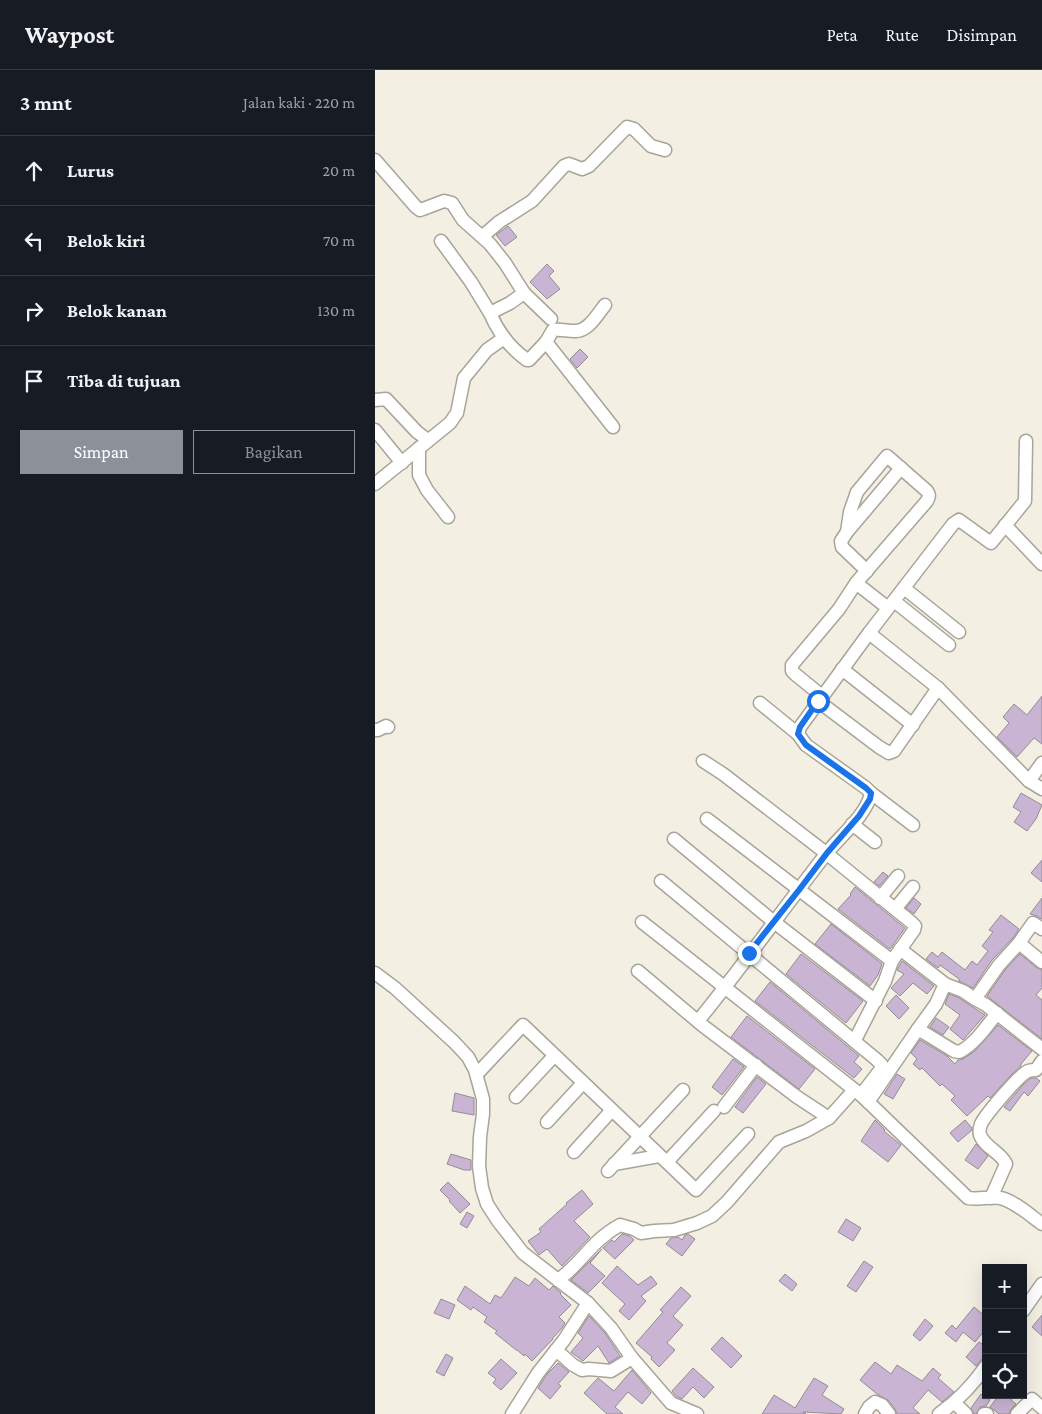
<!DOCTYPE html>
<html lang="id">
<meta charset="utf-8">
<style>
:root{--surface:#171b24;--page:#20242c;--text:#f1f3f6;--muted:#9ea1a6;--line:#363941;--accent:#8c9099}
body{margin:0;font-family:"Crimson Pro",serif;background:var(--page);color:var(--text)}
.controls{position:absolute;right:15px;bottom:15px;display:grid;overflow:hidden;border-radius:0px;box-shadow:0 5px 20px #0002}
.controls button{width:45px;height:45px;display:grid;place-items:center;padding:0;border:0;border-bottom:1px solid var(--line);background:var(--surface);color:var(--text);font:25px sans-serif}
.stop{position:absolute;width:15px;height:15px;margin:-11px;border:4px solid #1a73e8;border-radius:50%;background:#fff}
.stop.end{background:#1a73e8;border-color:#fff;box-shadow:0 1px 5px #0008}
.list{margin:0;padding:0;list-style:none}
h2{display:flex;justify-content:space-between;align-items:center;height:65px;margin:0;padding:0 20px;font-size:21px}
h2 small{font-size:16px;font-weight:400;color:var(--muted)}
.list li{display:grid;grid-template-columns:32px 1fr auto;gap:15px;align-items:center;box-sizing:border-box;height:70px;padding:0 20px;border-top:1px solid var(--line)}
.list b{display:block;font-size:19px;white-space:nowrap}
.list em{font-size:16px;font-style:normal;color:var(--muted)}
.actions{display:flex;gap:10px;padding:15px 20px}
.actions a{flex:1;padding:11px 0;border:1px solid var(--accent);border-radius:0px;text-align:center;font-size:18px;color:var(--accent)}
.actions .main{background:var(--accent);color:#fff}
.icon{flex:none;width:28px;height:28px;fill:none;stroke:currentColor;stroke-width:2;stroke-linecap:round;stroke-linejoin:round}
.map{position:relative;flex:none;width:667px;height:1344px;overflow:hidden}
header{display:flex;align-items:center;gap:30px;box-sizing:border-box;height:70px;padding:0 25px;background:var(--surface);border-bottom:1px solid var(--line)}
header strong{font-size:24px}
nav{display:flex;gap:28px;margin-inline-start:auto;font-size:18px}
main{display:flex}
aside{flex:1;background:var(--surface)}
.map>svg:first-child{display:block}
.building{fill:#cab4d3;stroke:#938c96}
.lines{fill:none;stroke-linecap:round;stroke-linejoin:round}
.minor-casing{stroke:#a9a499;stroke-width:15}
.minor{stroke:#fff;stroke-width:12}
.route{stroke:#1a73e8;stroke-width:6}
</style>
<header>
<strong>Waypost</strong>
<nav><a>Peta</a><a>Rute</a><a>Disimpan</a></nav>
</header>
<main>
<aside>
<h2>3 mnt<small>Jalan kaki · 220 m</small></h2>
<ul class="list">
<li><svg class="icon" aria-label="ahead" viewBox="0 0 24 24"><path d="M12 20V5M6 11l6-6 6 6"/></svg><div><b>Lurus</b></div><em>20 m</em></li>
<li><svg class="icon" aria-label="left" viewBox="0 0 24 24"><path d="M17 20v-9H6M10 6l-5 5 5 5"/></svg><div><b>Belok kiri</b></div><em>70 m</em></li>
<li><svg class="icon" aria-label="right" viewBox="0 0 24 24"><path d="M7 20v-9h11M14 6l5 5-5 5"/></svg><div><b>Belok kanan</b></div><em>130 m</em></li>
<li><svg class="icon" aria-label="arrive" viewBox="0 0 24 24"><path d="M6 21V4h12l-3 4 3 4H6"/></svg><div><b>Tiba di tujuan</b></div></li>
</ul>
<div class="actions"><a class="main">Simpan</a><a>Bagikan</a></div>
</aside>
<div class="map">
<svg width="667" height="1344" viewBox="0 0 667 1344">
<rect width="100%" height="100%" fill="#f4efe3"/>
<!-- building -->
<g class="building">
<path d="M133 156 142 167 130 176 121 165Z"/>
<path d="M172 194 179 201 174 206 185 219 172 229 155 212Z"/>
<path d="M205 279 213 287 202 298 195 289Z"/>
<path d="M667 626V674L659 668 642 687 622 667 634 653 628 647 639 634 652 645Z"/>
<path d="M646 723 667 735 661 749 652 761 639 752 646 742 638 737Z"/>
<path d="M667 790V812L656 803Z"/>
<path d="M508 802 513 806 504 816 499 812Z"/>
<path d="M480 817 530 858 515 879 463 839 476 825 475 824Z"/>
<path d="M539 828 546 834 539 844 531 838Z"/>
<path d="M667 828V849L662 846 655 844Z"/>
<path d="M626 845 644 859 638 868 617 890 598 918 584 911V909L565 895 563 898 551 889 557 882 563 887 567 882 590 900 597 891 602 895 613 881 607 876 618 862 614 860Z"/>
<path d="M456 854 507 894 503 905 495 916 440 874Z"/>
<path d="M426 884 488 931 471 953 411 904Z"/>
<path d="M645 884 662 898 667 900V918L661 925 667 930V969L612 926 630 900Z"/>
<path d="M527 891 559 916 552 924 538 913 525 926 516 918 529 904 522 900Z"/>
<path d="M395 912 484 986 479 992 487 999 479 1008 380 931Z"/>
<path d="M574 924 584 928 610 945 588 970 575 959 585 945 570 934Z"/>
<path d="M521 925 534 938 524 949 511 936Z"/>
<path d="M372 946 440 999 424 1019 356 967Z"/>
<path d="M561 948 574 957 568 965 555 957Z"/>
<path d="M623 955 657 981 646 994V996L637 1004 615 1028 613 1026 592 1046 576 1030 580 1026 567 1014 565 1016 547 998 545 1000 538 994 542 989 536 983 545 970 572 986 580 994 583 990 588 989 600 981Z"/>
<path d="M358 989 369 997 347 1025 337 1017Z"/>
<path d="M522 1004 530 1009 518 1029 509 1024Z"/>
<path d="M382 1007 391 1014 368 1043 360 1037Z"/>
<path d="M656 1008H661L665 1011 653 1026 649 1022 635 1041 629 1037 648 1015Z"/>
<path d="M80 1023 99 1028V1045L77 1041Z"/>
<path d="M500 1050 510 1060 509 1061 526 1075 513 1092 486 1071Z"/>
<path d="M590 1050 597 1058V1060L583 1072 575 1063Z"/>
<path d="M601 1074 613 1086 603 1099 590 1090Z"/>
<path d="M76 1084 96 1090V1100H89L72 1094Z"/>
<path d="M73 1112 95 1134 85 1143 74 1131 75 1130 65 1120Z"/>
<path d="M207 1120 218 1134 199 1151 215 1167 187 1196 172 1179 164 1185 153 1171 166 1162 164 1159 192 1134 191 1133Z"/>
<path d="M92 1142 99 1146 92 1158 85 1154Z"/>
<path d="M471 1149 486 1158 478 1171 463 1162Z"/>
<path d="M247 1164 255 1166 259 1170 240 1189 228 1178 237 1170 239 1172Z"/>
<path d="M313 1164 320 1169 307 1186 291 1174 296 1168 303 1167 307 1170 310 1165Z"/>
<path d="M227 1179 215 1193 230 1206 213 1223 196 1210Z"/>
<path d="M489 1191 498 1197 481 1222 472 1216Z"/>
<path d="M242 1196 263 1215 276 1206 282 1214 266 1226 271 1231 254 1250 244 1241 250 1234 227 1213Z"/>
<path d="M410 1204 422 1214 417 1221 404 1211Z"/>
<path d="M140 1207 154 1216 160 1208 174 1220 178 1216 186 1223 185 1224 196 1235 184 1247 190 1253 187 1258 177 1269H178L157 1291 150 1284 149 1286 142 1280H141L120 1263 122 1261 109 1252 112 1247 98 1237 96 1240 82 1230 90 1216 115 1234 120 1225 126 1228Z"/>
<path d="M306 1217 316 1226 298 1246 308 1255 292 1273 300 1280 284 1297 276 1289 277 1287 261 1273 288 1242 285 1240Z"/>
<path d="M66 1229 80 1235 74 1249 59 1243Z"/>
<path d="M599 1237 611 1247V1259L600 1272 588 1262 581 1272 570 1263 577 1255 581 1259Z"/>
<path d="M667 1245V1266L657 1257Z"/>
<path d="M214 1246 230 1263 245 1286 234 1293 223 1276 208 1291 196 1282 208 1268 203 1263Z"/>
<path d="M550 1249 558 1256 545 1271 538 1265Z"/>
<path d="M347 1267 367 1286 356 1298 336 1279Z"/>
<path d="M604 1272 611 1277V1288L607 1289 601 1296 591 1287Z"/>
<path d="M71 1284 78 1288 69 1306 61 1302Z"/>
<path d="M126 1289 142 1303 126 1320 118 1313 121 1309 113 1303Z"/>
<path d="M500 1292 516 1304 522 1295 547 1311 558 1298 566 1305 563 1308 579 1322 567 1332 553 1320 538 1338 545 1344H522L520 1339 513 1330 502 1324 485 1310Z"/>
<path d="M183 1293 194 1302 183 1314 186 1316 175 1329 163 1318 172 1304Z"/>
<path d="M318 1298 339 1317 329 1328 318 1317 307 1329 301 1326 297 1321Z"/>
<path d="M257 1300 276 1323 267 1334 253 1322 240 1337 248 1344H232L209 1323 223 1308 239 1321Z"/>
<path d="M439 1308 453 1316 447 1325 469 1339 466 1344 428 1342 431 1344H387L399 1325 420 1338Z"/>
<path d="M606 1324 615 1330 611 1336 605 1337 601 1344H599L596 1338Z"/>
<path d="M624 1325H640L636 1330 641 1334 636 1339 634 1344H624L615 1337Z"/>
</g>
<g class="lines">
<!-- minor casing -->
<g class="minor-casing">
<g id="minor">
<path d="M0 90 41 137 45 140 48 139 69 131 77 133 88 150 115 174 130 193 149 223 135 233 115 243C123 262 135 278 152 290H154L171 272 178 260C186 259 192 261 199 261 213 262 222 245 230 235"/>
<path d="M108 166 124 152 157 131 189 96 194 94 207 99 214 96 252 57 259 59 276 76 290 80"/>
<path d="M66 171 96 212 115 243"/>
<path d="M149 223 176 249"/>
<path d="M171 272 238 357"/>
<path d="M0 330 11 329 42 362 53 370"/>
<path d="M0 360 27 393"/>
<path d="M44 378V405L52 420 73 447"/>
<path d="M0 414 75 353 82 343 89 308 112 280 129 268"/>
<path d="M630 455 667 494"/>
<path d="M472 462 475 442 482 422 512 386 552 421C555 425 554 427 552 431L481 513"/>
<path d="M492 501 467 477 466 471 472 462 526 398"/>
<path d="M529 518 584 562"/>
<path d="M519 531 574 575"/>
<path d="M494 563 563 618 654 711 667 719"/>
<path d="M467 599 538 655"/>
<path d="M447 626 420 604 417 601V595L464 539 481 513 513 538"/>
<path d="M443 631 504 677 514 683 519 681 563 618"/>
<path d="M385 633 423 664"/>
<path d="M0 660H3L11 656 13 657"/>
<path d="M328 691 348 704 451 783 536 852 540 856 539 860 517 891"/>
<path d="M654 711 667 693"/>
<path d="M496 723 538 755"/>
<path d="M332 749 517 891 510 911 480 970"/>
<path d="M477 754 500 772"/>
<path d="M299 769 399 852 501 931"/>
<path d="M286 811 502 990 507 995 506 999 486 1025"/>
<path d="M505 828 523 806"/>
<path d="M520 839 538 817"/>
<path d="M267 852 486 1025 593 1128C603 1130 615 1126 625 1128 638 1130 656 1146 667 1154"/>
<path d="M667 859 658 853 644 873 624 895 600 929 611 935 667 979"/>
<path d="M644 873 667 892"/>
<path d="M525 879 570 914 588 921 600 929"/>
<path d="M263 901 327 955 422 1027 454 1048 479 1020"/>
<path d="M0 903 20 918 79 972 93 987 100 1000 108 1029V1044L105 1067 104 1096 107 1118 112 1134 123 1151 148 1183 183 1210 213 1233 236 1258 257 1288 296 1333 322 1344"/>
<path d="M323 951C367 897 408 839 451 784 464 767 492 745 496 723L491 718 431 675 423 664 425 657 494 563 578 454 584 450 616 473 650 431 651 371"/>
<path d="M543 959 561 934 570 914"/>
<path d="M102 1004 148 955 321 1120 373 1064"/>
<path d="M141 1027 179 986"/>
<path d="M493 1032 543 959 579 981 584 982C598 976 612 956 622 943"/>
<path d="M349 1037 381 995"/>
<path d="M172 1052 208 1013"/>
<path d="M199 1082 237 1040"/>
<path d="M292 1092 339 1041"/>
<path d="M239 1094 284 1086"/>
<path d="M233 1101 308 1020"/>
<path d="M616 1128 631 1094C626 1082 610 1078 605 1065 604 1062 605 1057 606 1054 611 1044 644 1005 653 1001 656 1000 659 1000 661 1000L667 991"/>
<path d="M183 1210C206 1194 217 1170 245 1155L259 1159 266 1163 279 1161 299 1160 322 1153 337 1146 352 1132 404 1072 431 1061 454 1048"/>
<path d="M648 1241 667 1214"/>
<path d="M181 1280 198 1295 207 1300 214 1299 236 1301 257 1288"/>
<path d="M580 1333 591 1344"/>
<path d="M137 1344 163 1303 189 1270 213 1233"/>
<path d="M490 1344 494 1337 500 1332 507 1335 514 1344"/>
<path d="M564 1344C584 1330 597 1316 611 1296"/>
<path d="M609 1344H612"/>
<path d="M642 1344 657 1329 667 1338"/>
</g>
</g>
<!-- minor -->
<use href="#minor" class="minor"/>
</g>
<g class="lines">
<!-- route -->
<path class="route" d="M374 883 424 820 452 783 484 746 495 729 496 723 491 718 431 675 423 664 425 657 443 631"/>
</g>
</svg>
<div class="controls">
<button>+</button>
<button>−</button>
<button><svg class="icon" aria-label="locate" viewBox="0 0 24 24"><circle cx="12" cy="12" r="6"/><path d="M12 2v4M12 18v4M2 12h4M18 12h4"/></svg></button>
</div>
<div class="stop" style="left:443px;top:631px"></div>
<div class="stop end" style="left:374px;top:883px"></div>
</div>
</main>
